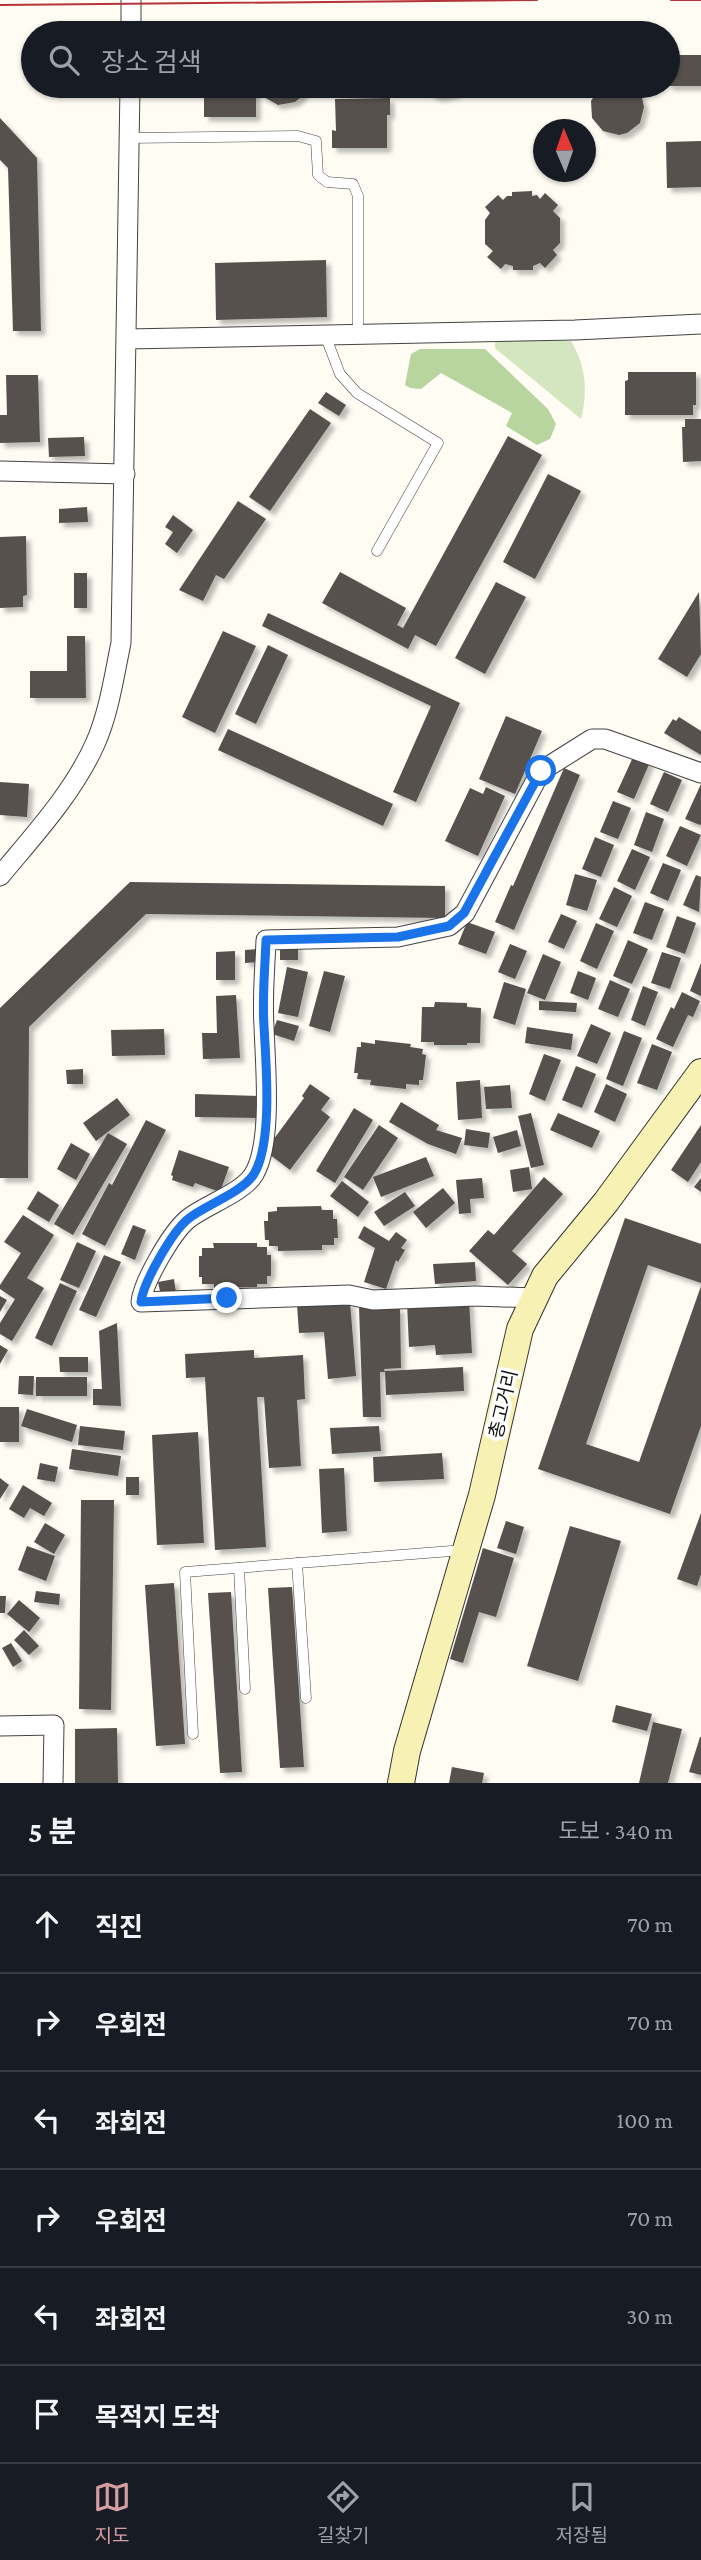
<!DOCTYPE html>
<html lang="ko">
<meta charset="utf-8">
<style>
:root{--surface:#171b24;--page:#242831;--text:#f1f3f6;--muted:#9ea1a6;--line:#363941;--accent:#d69da1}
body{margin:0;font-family:"Crimson Pro","Noto Sans KR",serif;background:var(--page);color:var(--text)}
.compass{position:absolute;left:533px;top:119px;width:63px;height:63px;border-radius:50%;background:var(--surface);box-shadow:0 2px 5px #0004;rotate:358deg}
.stop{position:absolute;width:21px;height:21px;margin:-16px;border:5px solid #1a73e8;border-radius:50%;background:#fff}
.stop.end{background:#1a73e8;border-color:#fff;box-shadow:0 2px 7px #0008}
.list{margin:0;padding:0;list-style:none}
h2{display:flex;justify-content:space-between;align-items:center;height:91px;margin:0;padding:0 28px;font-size:30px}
h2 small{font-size:23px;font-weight:400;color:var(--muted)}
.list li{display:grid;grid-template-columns:46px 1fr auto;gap:21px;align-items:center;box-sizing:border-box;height:98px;padding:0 28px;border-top:2px solid var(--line)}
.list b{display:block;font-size:26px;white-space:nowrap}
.list em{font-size:23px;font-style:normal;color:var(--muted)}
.icon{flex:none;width:38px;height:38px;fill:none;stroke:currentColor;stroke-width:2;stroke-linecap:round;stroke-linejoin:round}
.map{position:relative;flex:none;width:701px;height:1783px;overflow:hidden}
.search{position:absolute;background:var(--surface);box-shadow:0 2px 5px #0004;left:21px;right:21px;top:21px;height:77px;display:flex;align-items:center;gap:18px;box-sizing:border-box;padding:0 24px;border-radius:38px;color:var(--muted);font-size:26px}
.sheet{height:679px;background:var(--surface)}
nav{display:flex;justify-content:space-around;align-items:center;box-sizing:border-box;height:98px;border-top:2px solid var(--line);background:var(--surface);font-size:19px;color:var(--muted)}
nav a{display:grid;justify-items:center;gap:4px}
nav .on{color:var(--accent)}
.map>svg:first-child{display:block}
.green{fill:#d3e6bf}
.forest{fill:#b8d5a0}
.building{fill:#57514d;filter:url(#shadow)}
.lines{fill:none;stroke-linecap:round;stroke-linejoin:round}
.lane-casing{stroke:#434343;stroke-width:11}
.street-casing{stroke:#434343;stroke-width:21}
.secondary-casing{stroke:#323232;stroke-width:28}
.lane{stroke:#fff;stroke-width:10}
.street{stroke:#fff;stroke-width:19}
.secondary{stroke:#f8f1b4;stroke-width:26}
.tram{stroke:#b43439;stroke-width:2}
.route{stroke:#1a73e8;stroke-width:9}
.labels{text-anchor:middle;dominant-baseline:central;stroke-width:7;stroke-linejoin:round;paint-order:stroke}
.street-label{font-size:19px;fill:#101010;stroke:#fff}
</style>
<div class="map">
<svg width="701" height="1783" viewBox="0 0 701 1783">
<defs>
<filter id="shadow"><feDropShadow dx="4.5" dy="4.5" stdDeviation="2" flood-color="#0004"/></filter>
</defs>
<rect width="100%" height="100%" fill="#fefcf3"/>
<!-- green -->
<path class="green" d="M495 340 571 341C586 366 588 391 581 419L495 348Z"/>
<!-- forest -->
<path class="forest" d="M420 349H485L548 409 556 424 550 439 537 445 506 426 512 413 441 373 421 389 410 388 405 385 411 354Z"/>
<!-- building -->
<g class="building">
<rect x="668" y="55" width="33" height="31"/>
<rect x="204" y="86" width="52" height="31"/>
<path d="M257 86H307L301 97 295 102 278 105 264 97Z"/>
<path d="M422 86H463L454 94 439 97 432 95Z"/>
<path d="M606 86 611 93H624L626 86H632L642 98 644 107 640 123 627 133 619 135 603 131 592 118 591 101 600 87Z"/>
<path d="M390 98V115H387V148H332V130L336 131 335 99Z"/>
<path d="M0 118 37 158 41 331H13L8 168 0 160Z"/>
<path d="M701 141V187L667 188 666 142Z"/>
<path d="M532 191V196L537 195 540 199 545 193 558 205 553 211 560 218V243L553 250 557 255 545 268 540 263 533 266V270H513V266L505 264 501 269 487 257 493 251 485 244V220L490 213 485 207 498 195 503 200 507 196H512V192Z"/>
<path d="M326 260 327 317 216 320 215 263Z"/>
<path d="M628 372H696V405H693V415H625V381L628 380Z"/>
<path d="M6 375H38L40 442 0 443V415H7Z"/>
<path d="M326 392 346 405 339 416 318 403Z"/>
<path d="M310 409 331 423 270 511 249 497Z"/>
<path d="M685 419H701V461L683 462 682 427H685Z"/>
<path d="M508 436 542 455 436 646 415 635 408 649 322 603 340 572 406 608 397 625 403 628Z"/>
<path d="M84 437 85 456 49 457 48 438Z"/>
<path d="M548 474 581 491 535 579 503 562Z"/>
<path d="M238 501 266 519 224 579 216 575 203 601 179 590Z"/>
<path d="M87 507 88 522 59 523V509Z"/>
<path d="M173 515 193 530 177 553 165 544 173 532 165 527Z"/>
<path d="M26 536 27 595 23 596V607L0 608V537Z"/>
<rect x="74" y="573" width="13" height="35"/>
<path d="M496 582 526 597 485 674 455 658Z"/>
<path d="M699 592 701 654 687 677 658 659Z"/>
<path d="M268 613 460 703 416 802 393 792 431 706 262 626Z"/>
<path d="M223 631 256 646 215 733 182 717Z"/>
<path d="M67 636H85L86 698H30V671H67Z"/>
<path d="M268 645 288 655 256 724 235 714Z"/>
<path d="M506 716 542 731 515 794 479 779Z"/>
<path d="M679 717 701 731V755L664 733 673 719 676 721Z"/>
<path d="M228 729 393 804 383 826 218 750Z"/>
<path d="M634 755 650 762 634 799 617 792Z"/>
<path d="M564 768 580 775 514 930 495 922 511 885 513 886Z"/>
<path d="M664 772 682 780 668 812 650 804Z"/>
<path d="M0 782 29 784 27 817 0 815Z"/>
<path d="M701 784V824L700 825 685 819Z"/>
<path d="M486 787 505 796 478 856 445 841 470 788 483 794Z"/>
<path d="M613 801 631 808 618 839 600 832Z"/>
<path d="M646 812 664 819 652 852 634 845Z"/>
<path d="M680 826 701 835 687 866 666 856Z"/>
<path d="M595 837 614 845 601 877 582 869Z"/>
<path d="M632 849 650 857 635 890 617 881Z"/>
<path d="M663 863 681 870 668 901 650 893Z"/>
<path d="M575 874 597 880 587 911 566 905Z"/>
<path d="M696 875 701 877 699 912 683 905Z"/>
<path d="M130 882 445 886V918L146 914 29 1027 28 1178H0V1008Z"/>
<path d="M614 887 632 896 617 927 599 919Z"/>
<path d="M645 902 664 909 652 940 633 933Z"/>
<path d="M561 914 577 921 564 949 548 942Z"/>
<path d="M677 916 696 923 685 954 666 947Z"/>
<path d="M467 922 495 932 486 954 458 944Z"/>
<path d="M596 923 614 931 597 969 580 961Z"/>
<path d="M628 940 648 949 632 984 613 976Z"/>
<path d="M298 944V960H280V945Z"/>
<path d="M510 944 527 951 515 979 498 972Z"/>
<path d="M258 949V962L245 963V950Z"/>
<path d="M235 951V980H216V952Z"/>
<path d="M662 952 681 958 670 989 651 983Z"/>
<path d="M543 954 561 962 545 1000 527 993Z"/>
<path d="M701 963V996L690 991Z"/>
<path d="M287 967 308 972 298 1017 278 1013Z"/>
<path d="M324 971 345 976 330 1032 309 1026Z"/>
<path d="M578 971 596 978 588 1000 570 993Z"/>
<path d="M610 980 630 989 618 1017 598 1009Z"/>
<path d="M504 982 526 989 515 1025 493 1018Z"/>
<path d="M643 986 658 992 645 1026 631 1020Z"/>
<path d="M682 992 700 1001 693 1017 688 1015 673 1047 656 1039 671 1007 674 1009Z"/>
<path d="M236 995 240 1058 203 1059 202 1033H217L216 996Z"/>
<path d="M539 1001 577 1003 576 1012 539 1010Z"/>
<path d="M435 1002 467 1003V1007L481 1008 480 1043H467V1045H434V1042H421L422 1007H434Z"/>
<path d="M277 1020 299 1026 294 1041 272 1034Z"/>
<path d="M591 1024 611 1033 597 1064 577 1056Z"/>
<path d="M527 1027 573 1034 571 1050 525 1043Z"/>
<path d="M164 1029 165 1055 112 1056 111 1030Z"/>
<path d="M624 1031 642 1038 623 1086 606 1079Z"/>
<path d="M375 1040 411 1044 410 1047 423 1049 422 1054 426 1055 423 1080H419V1085L406 1084V1089L370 1085 371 1080 357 1079 358 1073H354L357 1047H361V1042L375 1044Z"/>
<path d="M652 1044 672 1052 657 1090 637 1083Z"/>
<path d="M544 1054 561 1060 545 1101 529 1094Z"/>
<path d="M576 1066 596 1074 582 1108 562 1100Z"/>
<path d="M83 1069V1084H67L66 1070Z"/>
<path d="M480 1080 482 1118 458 1120 456 1082Z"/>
<path d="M310 1084 330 1098 321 1110 330 1117 290 1170 265 1151 304 1098 302 1096Z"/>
<path d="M606 1084 627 1094 615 1122 594 1112Z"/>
<path d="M510 1085 512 1108 486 1109 484 1087Z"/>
<path d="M195 1094 260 1096V1118L195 1117Z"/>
<path d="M117 1098 130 1115 96 1141 83 1123Z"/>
<path d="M401 1102 439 1125 436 1130 462 1138 456 1154 428 1144 389 1122Z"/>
<path d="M354 1108 373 1120 335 1183 316 1171Z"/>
<path d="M531 1113 544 1165 531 1168 518 1116Z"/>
<path d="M558 1113 600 1131 592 1148 550 1130Z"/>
<path d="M146 1120 166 1130 105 1246 82 1234 109 1183 112 1185Z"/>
<path d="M379 1125 398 1138 363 1190 344 1177Z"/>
<path d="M701 1125V1162L688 1182 671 1170Z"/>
<path d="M466 1129 490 1133 488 1148 464 1145Z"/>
<path d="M517 1130 521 1146 498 1153 493 1137Z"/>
<path d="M108 1133 127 1144 73 1235 54 1224Z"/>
<path d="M71 1143 90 1154 76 1180 57 1169Z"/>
<path d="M179 1150 229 1167 220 1192 195 1183 193 1187 172 1180 173 1176 171 1175Z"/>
<path d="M426 1157 434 1176 381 1197 373 1177Z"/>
<path d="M529 1167 532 1189 513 1192 510 1170Z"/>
<path d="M544 1177 563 1194 512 1251 527 1264 508 1285 469 1251 488 1230 494 1235Z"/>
<path d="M482 1178 484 1198 470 1199 471 1213 459 1214 456 1180Z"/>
<path d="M701 1178V1192L694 1187Z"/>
<path d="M342 1181 369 1202 358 1217 330 1196Z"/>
<path d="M443 1188 455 1203 426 1228 413 1212Z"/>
<path d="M38 1191 59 1205 49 1222 27 1209Z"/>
<path d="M405 1192 415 1206 384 1226 374 1212Z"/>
<path d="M321 1206 322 1210H333V1219H337L338 1238H334V1245H322V1250L278 1251V1246H269V1240H265L264 1221H268V1212L277 1211V1207Z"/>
<path d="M23 1215 54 1235 27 1278 44 1288 12 1341 0 1334V1323L15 1299 0 1289V1285L21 1253 4 1242Z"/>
<path d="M625 1218 701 1244V1283L648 1265 586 1444 639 1462 701 1286V1426L670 1514 538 1469Z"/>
<path d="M133 1225 146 1230 135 1260 121 1254Z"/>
<path d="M364 1226 389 1241 396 1232 407 1240 401 1248 405 1250 398 1262 396 1260 386 1289 364 1282 375 1248 358 1238Z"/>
<path d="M77 1242 96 1251 79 1288 60 1280Z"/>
<path d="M213 1243H257V1247H267V1255H271V1276H267V1284H257V1287L214 1288V1284H202V1277H199V1256H202V1248H214Z"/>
<path d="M104 1255 121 1262 96 1317 79 1310Z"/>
<path d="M475 1262 476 1281 435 1284 433 1264Z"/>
<path d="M174 1279 176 1293 161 1296 158 1282Z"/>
<path d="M60 1283 77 1291 52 1346 35 1338Z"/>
<path d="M0 1296 7 1300 0 1312Z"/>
<path d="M469 1300 472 1353 436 1355 435 1345 409 1347 407 1303Z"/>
<path d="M350 1302 356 1376 328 1379 324 1332 299 1333 297 1305Z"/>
<path d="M400 1307 401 1368 384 1369 385 1372H380L381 1417H363L359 1308Z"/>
<path d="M117 1323 121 1406 93 1405V1389H102L99 1331Z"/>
<path d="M0 1345 8 1350 0 1364Z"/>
<path d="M254 1350V1358L303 1355 305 1399 297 1400 301 1466 269 1468 264 1397H257L266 1547 215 1550 205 1377 186 1378 185 1354Z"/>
<path d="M59 1357H88V1372H60Z"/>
<path d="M463 1367 464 1391 386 1395 385 1371Z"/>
<path d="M19 1376H34L33 1395 18 1394Z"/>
<rect x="36" y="1377" width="51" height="19"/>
<rect x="0" y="1407" width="19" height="35"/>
<path d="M27 1409 77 1425 72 1442 21 1426Z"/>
<path d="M80 1426 125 1431 123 1450 78 1445Z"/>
<path d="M379 1426 381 1451 332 1454 330 1428Z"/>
<path d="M198 1432 204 1543 157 1545 152 1435Z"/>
<path d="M72 1449 121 1456 118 1476 69 1469Z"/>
<path d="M442 1453 444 1479 374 1482 373 1457Z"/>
<path d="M40 1463 58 1467 55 1482 37 1479Z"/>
<path d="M344 1468 347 1531 322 1533 319 1469Z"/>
<rect x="126" y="1477" width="13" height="18"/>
<path d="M0 1478 9 1485 0 1499Z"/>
<path d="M23 1485 52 1503 44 1516 30 1508 24 1518 9 1509Z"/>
<path d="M81 1500H114L111 1710 79 1709Z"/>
<path d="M701 1513V1574L697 1586 677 1579Z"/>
<path d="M506 1521 524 1527 516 1554 497 1548Z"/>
<path d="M45 1523 65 1535 54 1554 34 1542Z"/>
<path d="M570 1526 621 1541 578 1681 527 1666Z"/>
<path d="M27 1546 55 1556 46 1581 18 1570Z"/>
<path d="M483 1548 514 1558 496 1617 479 1612 463 1663 450 1659Z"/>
<path d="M174 1583 185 1744 156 1746 145 1585Z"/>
<path d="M292 1587 304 1767 280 1768 268 1588Z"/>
<path d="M36 1591 60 1594 59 1605 34 1602Z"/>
<path d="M231 1592 242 1772 220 1773 208 1593Z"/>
<path d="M0 1596H6L5 1613H0Z"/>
<path d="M19 1600 40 1618 29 1632 7 1614Z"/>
<path d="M24 1630 39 1646 29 1655 14 1640Z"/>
<path d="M11 1643 22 1661 13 1667 2 1648Z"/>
<path d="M616 1705 652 1714 647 1731 612 1722Z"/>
<path d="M653 1722 682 1729 668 1783H639Z"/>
<path d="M117 1728 118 1783H75V1729Z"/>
<path d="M700 1737H701V1775L689 1772Z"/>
<path d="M452 1767 484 1773 482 1783H449Z"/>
</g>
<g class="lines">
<!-- lane casing -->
<g class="lane-casing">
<g id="lane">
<path d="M129 138 298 136 316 141 318 175 327 182 353 184 358 196V334"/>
<path d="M325 335 340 374 357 393 438 443 377 551"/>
<path d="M297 1563 306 1698"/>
<path d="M239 1568 245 1689"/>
<path d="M193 1734 185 1572 464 1550"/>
</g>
</g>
<!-- street casing -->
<g class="street-casing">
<g id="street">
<path d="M131 33V0"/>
<path d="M127 339 575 330 701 324"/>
<path d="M0 471 125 474"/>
<path d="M0 876C34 835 73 793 95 744 109 713 114 676 121 643L130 86"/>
<path d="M534 1298 475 1296 373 1300 349 1295 141 1302C143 1282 172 1232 188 1219 205 1205 243 1193 254 1174 273 1142 265 1063 264 1026 262 998 265 969 266 940L398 937 449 926 465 913 541 771 592 739H605L701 773"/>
<path d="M0 1726 54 1725 53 1783"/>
</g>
</g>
<!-- secondary casing -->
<g class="secondary-casing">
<path id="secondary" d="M401 1783 407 1751 482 1495 520 1329 545 1276 606 1202 701 1072"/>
</g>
<!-- lane -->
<use href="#lane" class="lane"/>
<!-- street -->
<use href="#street" class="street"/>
<!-- secondary -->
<use href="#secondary" class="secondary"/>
<!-- tram -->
<g class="tram">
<path d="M671 0H701"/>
<path d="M0 5 537 0"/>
</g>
</g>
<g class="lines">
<!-- route -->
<path class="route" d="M227 1298 141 1302C143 1283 172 1232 188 1219 205 1205 242 1193 254 1174 273 1142 266 1063 264 1026 262 998 265 969 266 940L398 937 449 926 464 913 541 771"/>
</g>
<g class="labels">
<!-- street labels -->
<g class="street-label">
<text transform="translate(503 1404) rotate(-77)">총고거리</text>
</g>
</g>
</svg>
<svg class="compass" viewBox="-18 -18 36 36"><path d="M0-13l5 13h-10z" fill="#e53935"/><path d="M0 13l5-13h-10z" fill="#9ea1a6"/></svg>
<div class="stop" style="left:541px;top:771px"></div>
<div class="stop end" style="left:227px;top:1298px"></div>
<div class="search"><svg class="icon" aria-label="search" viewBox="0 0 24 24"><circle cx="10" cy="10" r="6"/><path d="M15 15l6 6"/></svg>장소 검색</div>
</div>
<section class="sheet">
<h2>5 분<small>도보 · 340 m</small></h2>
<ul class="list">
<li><svg class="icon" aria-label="ahead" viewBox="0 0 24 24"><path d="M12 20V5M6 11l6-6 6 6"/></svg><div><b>직진</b></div><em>70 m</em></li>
<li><svg class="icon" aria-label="right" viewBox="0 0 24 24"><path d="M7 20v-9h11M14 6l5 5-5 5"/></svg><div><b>우회전</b></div><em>70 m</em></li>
<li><svg class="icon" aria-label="left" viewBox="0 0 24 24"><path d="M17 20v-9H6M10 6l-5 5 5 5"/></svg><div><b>좌회전</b></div><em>100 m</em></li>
<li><svg class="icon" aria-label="right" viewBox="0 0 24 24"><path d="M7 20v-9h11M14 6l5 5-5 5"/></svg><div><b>우회전</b></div><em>70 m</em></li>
<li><svg class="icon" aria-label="left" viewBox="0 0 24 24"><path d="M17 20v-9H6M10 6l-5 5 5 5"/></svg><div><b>좌회전</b></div><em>30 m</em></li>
<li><svg class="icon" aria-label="arrive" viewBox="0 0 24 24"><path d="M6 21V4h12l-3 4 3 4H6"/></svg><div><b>목적지 도착</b></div></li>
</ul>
</section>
<nav>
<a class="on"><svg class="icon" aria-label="map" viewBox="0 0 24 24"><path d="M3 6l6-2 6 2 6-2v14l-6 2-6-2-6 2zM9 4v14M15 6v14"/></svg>지도</a>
<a><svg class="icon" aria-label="directions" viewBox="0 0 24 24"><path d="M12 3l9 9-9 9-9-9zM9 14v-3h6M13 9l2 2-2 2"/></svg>길찾기</a>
<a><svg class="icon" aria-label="saved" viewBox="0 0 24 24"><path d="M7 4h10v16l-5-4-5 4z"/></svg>저장됨</a>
</nav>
